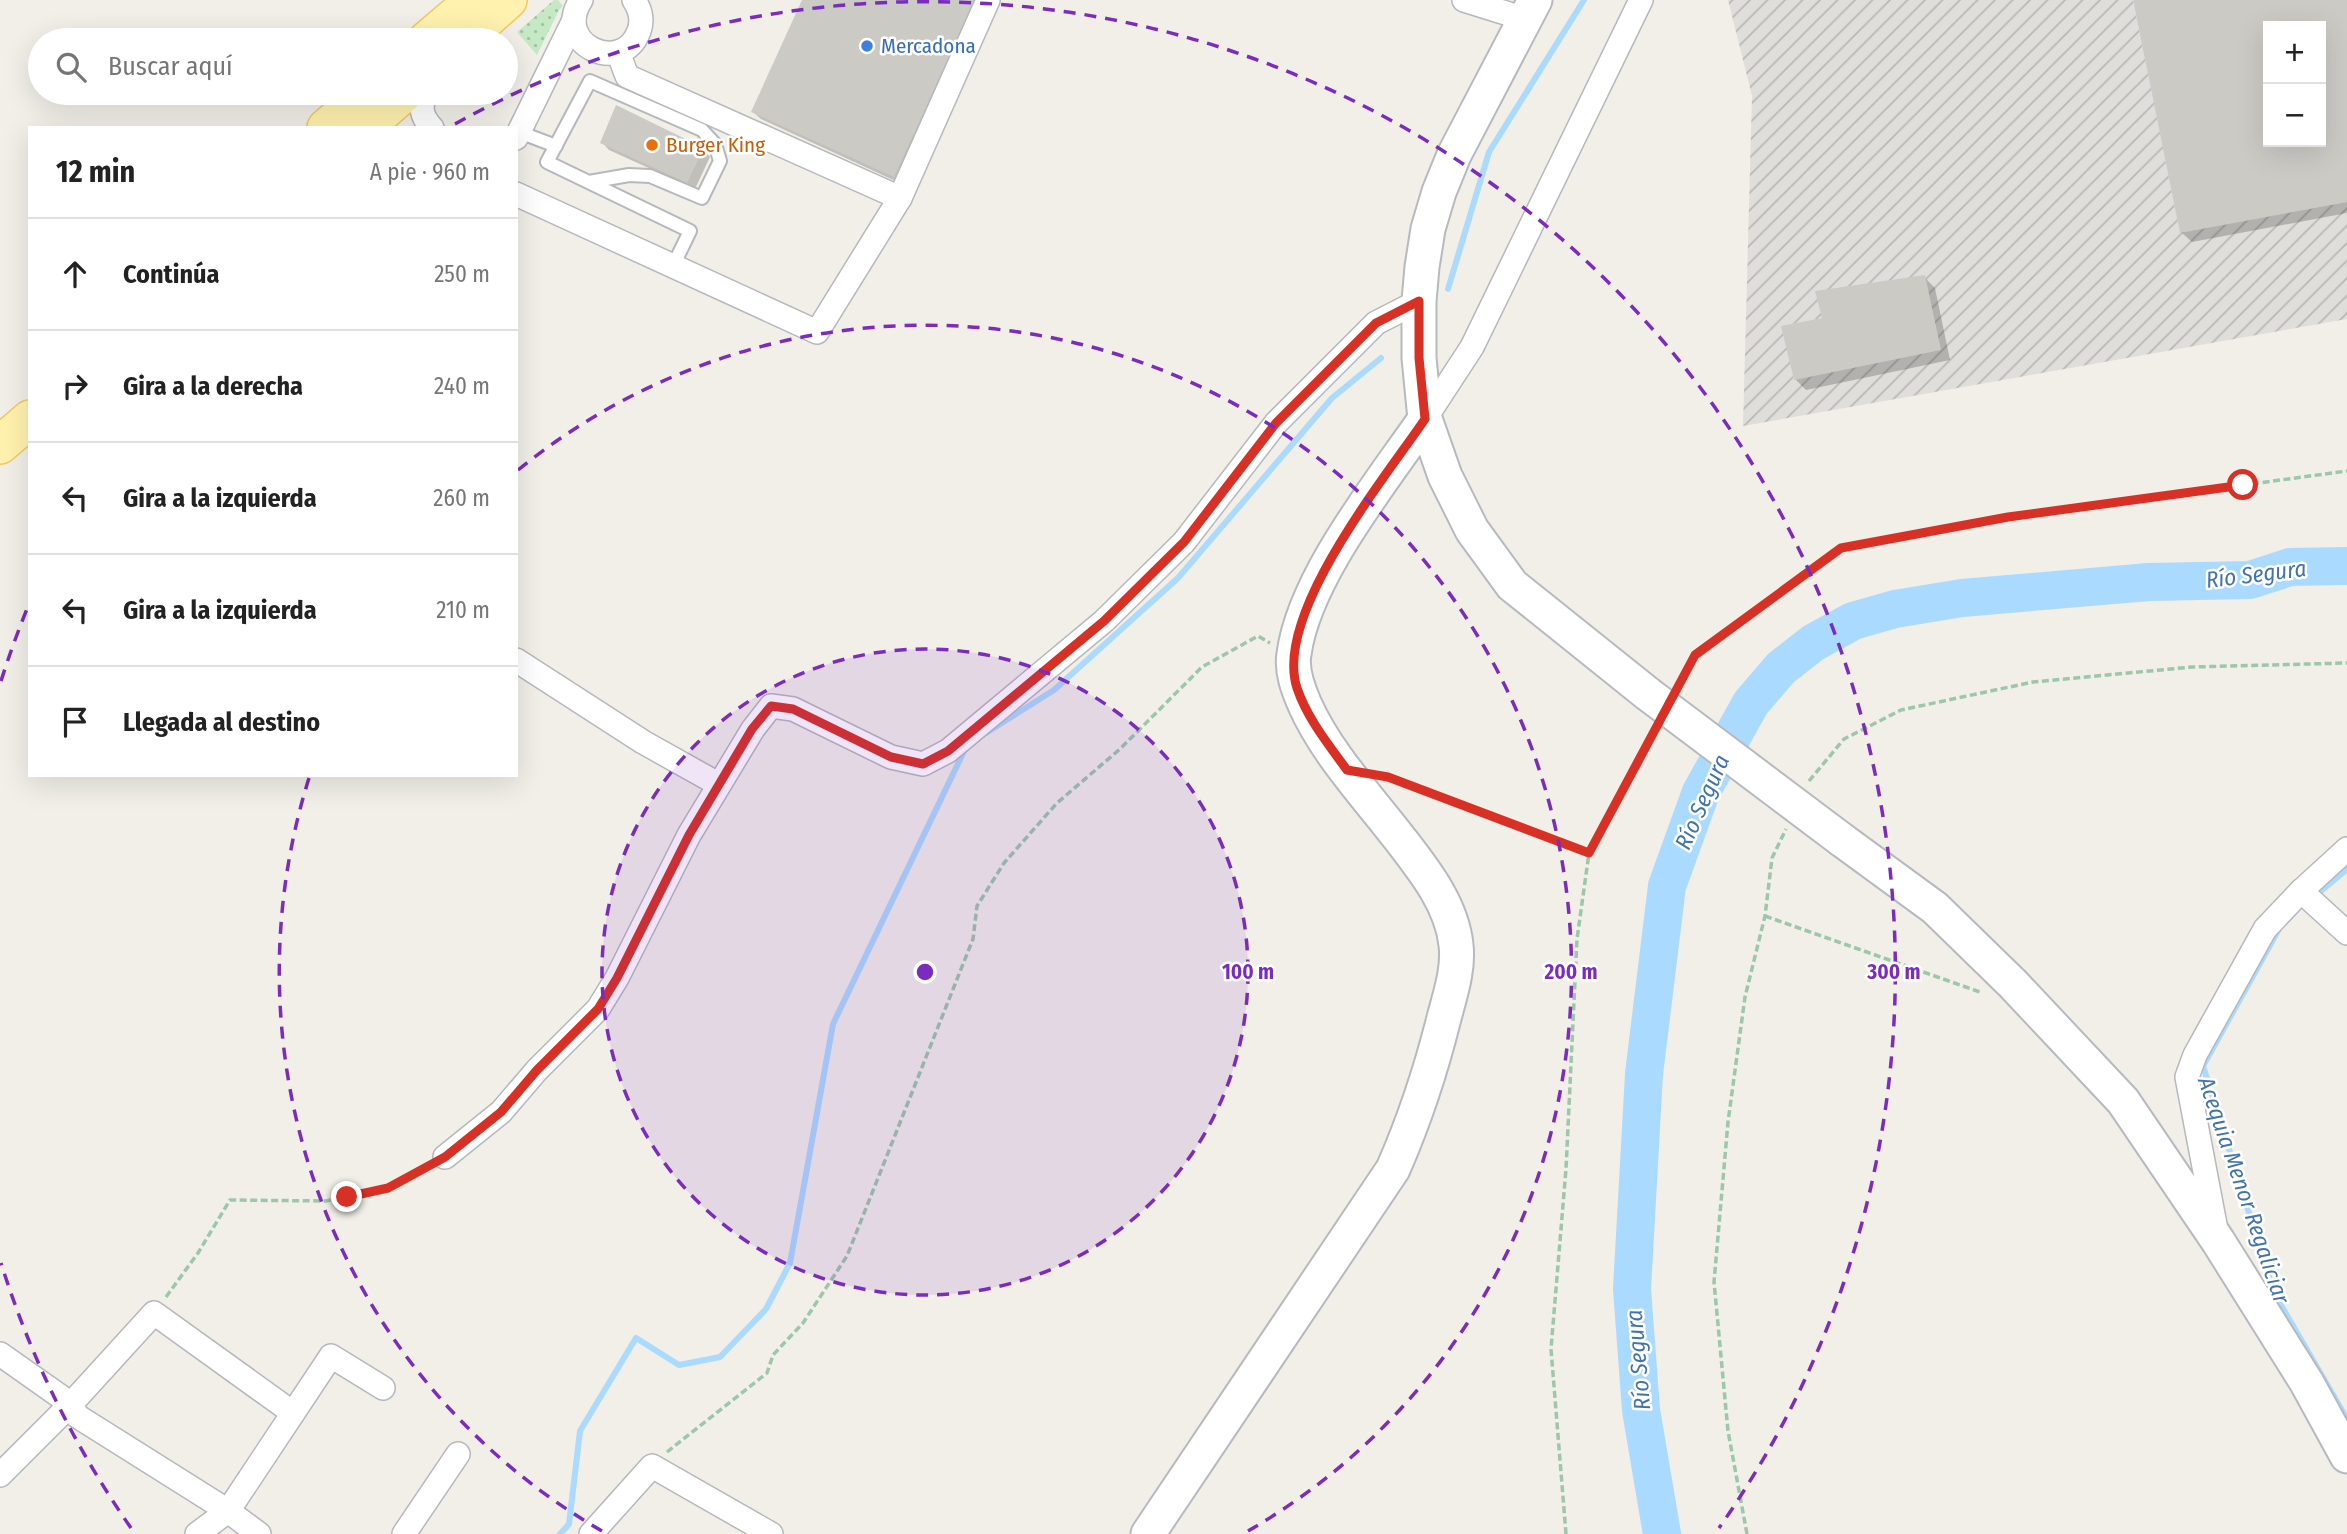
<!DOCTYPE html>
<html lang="es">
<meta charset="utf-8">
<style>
:root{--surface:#fff;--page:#f6f6f6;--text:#222;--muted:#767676;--line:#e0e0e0}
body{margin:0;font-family:"Fira Sans Condensed",sans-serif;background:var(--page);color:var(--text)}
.controls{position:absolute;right:21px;top:21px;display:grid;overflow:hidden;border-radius:0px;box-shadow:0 7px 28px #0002}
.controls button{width:63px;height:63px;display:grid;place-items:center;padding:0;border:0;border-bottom:2px solid var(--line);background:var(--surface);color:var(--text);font:35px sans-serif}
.stop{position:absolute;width:21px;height:21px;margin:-16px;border:5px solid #d93025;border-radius:50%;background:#fff}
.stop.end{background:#d93025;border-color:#fff;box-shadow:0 2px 7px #0008}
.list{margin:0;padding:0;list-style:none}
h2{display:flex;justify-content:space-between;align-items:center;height:91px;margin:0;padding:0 28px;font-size:30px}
h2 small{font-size:23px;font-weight:400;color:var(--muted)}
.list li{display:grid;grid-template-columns:46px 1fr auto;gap:21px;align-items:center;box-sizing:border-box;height:112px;padding:0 28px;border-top:2px solid var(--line)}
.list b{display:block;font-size:26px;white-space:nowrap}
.list em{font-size:23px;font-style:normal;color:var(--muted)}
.icon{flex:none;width:38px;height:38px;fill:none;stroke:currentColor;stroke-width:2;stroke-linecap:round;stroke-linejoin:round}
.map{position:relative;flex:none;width:2347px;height:1534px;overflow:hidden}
.search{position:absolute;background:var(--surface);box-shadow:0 7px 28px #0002;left:28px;top:28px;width:490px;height:77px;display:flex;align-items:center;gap:18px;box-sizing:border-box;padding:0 24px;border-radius:38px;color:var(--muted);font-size:26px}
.panel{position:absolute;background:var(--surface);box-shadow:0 7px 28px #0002;left:28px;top:126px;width:490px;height:651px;border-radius:0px}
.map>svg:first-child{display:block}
.industrial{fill:url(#industrial-furrows);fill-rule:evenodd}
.park{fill:url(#park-dots)}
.shadow{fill:#0003;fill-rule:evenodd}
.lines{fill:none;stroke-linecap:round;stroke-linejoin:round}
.stream{stroke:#aadaff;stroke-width:6}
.river{stroke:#aadaff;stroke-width:38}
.building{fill:#cccac5;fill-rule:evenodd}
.lane-casing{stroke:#b5b8bc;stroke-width:16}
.street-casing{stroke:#b5b8bc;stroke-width:26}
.secondary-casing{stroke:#b6babf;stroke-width:37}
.primary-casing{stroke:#f2c960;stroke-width:40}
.path{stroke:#9cc7a9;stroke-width:3.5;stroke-dasharray:7 3.5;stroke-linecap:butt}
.lane{stroke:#fff;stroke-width:12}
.street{stroke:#fff;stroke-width:23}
.secondary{stroke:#fff;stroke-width:33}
.primary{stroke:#fff2af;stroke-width:37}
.secondary-bridge-casing{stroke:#b6babf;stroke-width:37;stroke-linecap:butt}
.secondary-bridge{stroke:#fff;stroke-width:33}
.route{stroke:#d93025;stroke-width:9}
.ring{fill:none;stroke:#7b2cbf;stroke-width:3.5;stroke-dasharray:12 9}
.shop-dot{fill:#3f7fe0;stroke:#fff;stroke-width:2.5}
.food-dot{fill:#e8710a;stroke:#fff;stroke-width:2.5}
.labels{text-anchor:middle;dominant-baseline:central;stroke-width:5;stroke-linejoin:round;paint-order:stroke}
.shop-label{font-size:21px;fill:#366cbe;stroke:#fff;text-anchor:start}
.food-label{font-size:21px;fill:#c56008;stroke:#fff;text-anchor:start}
.water-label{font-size:23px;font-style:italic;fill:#4174aa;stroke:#fff}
.centre{fill:#7b2cbf;stroke:#fff;stroke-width:3.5}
.ring-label{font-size:21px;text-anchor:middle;font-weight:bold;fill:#7b2cbf;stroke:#fff;stroke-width:5;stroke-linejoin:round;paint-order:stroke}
</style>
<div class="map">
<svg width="2347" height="1534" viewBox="0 0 2347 1534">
<defs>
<pattern id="industrial-furrows" width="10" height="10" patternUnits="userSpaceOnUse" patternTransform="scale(1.75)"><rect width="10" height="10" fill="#e0deda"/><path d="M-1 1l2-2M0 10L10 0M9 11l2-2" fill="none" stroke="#b9b8b5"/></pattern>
<pattern id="park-dots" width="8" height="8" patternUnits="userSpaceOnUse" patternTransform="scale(1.75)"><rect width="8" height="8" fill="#c5e8c5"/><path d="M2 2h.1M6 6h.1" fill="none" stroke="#a3c0a4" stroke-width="1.8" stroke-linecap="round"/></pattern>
</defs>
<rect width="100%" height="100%" fill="#f1efe8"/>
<!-- industrial -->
<path class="industrial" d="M1728 0H2133L2180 232 2347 202V319L1743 426 1752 96ZM1822 318 1940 349 1794 380 1782 326Z"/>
<!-- park -->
<path class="park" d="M554 0H558L563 6 559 10 537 55 517 32Z"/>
<!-- shadow -->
<g class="shadow">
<path d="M804 0H977L902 184 761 119 753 112Z"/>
<path d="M2135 0H2347V213L2192 242 2181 232ZM2268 26H2321V142H2268Z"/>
<path d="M602 142 703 149 710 157 695 189 609 150Z"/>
<path d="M1924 277 1935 288 1950 360 1806 390 1795 379 1825 319Z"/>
</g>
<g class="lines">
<!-- stream -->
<g class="stream">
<path d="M1448 289 1489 152 1584 0"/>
<path d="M986 733 1054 690 1178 578 1332 398 1381 358"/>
<path d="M2315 896 2347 869"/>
<path d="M2279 929 2203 1066 2274 1293 2347 1419"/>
<path d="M560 1534 569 1524 580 1431 636 1338 679 1365 720 1357 766 1309 790 1263 833 1024 966 747"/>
</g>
<!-- river -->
<path class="river" d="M1662 1534 1641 1410 1632 1289 1644 1074 1667 886 1701 792 1751 703 1781 668 1813 643 1853 621 1895 609 1962 598 2149 582 2250 580 2290 567 2347 566"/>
</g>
<!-- building -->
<g class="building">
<path d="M802 0H975L894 177 751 112Z"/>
<path d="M2133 0H2347V202L2180 233ZM2268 26H2321V142H2268Z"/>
<path d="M616 105 704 148 687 183 600 143Z"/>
<path d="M1925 275 1941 350 1794 380 1781 326 1822 318 1815 291Z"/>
</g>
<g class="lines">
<!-- lane casing -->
<g class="lane-casing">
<g id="lane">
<path d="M519 132 556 146"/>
<path d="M589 182 629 175 650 176 702 198 720 161 715 144 702 130 590 81 547 162 690 231 673 266"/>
</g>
</g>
<!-- street casing -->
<g class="street-casing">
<g id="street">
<path d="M581 0C552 44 622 77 639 31 643 20 640 9 634 0"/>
<path d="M1464 0 1525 19"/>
<path d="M618 52 627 76 900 198"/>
<path d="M425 93C420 108 421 116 432 128"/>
<path d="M516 138 574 20"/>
<path d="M516 194 817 332 900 198 988 0"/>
<path d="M1425 419 1472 347 1641 0"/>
<path d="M516 660 643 742 718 784"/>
<path d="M2301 891 2347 849"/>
<path d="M445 1157 501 1112 537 1070 598 1009 617 978 689 835 753 729 771 706 793 709 891 757 923 764 948 751 1104 621 1184 542 1276 423 1376 323 1419 301"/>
<path d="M2216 1230 2187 1077 2195 1055 2265 929 2301 891 2347 933"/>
<path d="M0 1354 71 1404 77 1416 228 1511 259 1534"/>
<path d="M0 1475 71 1404 154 1313 293 1413"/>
<path d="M197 1534 228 1511 331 1356 383 1388"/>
<path d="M404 1534 458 1454"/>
<path d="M591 1534 652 1466 771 1534"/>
</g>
</g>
<!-- secondary casing -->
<g class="secondary-casing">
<g id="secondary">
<path d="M1535 0 1454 155 1439 192 1428 229 1422 267 1419 301V358L1425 419 1445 476 1472 530 1512 585 1648 694"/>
<path d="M1842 840 1935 908 2013 984 2123 1101 2218 1241 2307 1383 2347 1456"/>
<path d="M1148 1534 1393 1169C1415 1119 1431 1070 1444 1018 1450 995 1459 969 1456 945 1452 905 1424 870 1400 839 1367 796 1327 754 1305 705 1298 689 1291 671 1294 654 1304 578 1381 483 1425 419"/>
</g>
</g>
<!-- primary casing -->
<g class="primary-casing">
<g id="primary">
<path d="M427 40 474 0"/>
<path d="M463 40 508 0"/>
<path d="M326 128 366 93"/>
<path d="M364 128 404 93"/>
<path d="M0 445 30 419"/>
</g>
</g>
<!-- path -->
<g class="path">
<path d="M1680 684 1695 655 1841 548 2008 517 2347 471"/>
<path d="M1385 776 1589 853"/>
<path d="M1809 781 1844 739 1901 710 2033 682 2192 667 2347 663"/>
<path d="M1765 916 1980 992"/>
<path d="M166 1297 198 1253 230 1200 326 1201 388 1188 428 1167"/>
<path d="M667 1452 767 1373 773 1355 803 1323 847 1256 973 939 977 906 1004 863 1057 803 1120 749 1202 667 1258 636 1270 643"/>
<path d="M1566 1534 1551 1349 1566 1169 1577 939 1589 853 1654 731"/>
<path d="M1747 1534 1728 1431 1714 1282 1728 1122 1745 997 1765 916 1772 858 1786 829"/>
</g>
<!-- lane -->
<use href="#lane" class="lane"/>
<!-- street -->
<use href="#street" class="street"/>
<!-- secondary -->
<use href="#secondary" class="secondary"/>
<!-- primary -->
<use href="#primary" class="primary"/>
<!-- secondary-bridge casing -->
<g class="secondary-bridge-casing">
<path id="secondary-bridge" d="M1648 694 1842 840"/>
</g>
<!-- secondary-bridge -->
<use href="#secondary-bridge" class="secondary-bridge"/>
</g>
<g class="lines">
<!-- route -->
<path class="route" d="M347 1197 388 1188 445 1157 501 1112 537 1070 598 1009 617 978 689 835 752 729 771 706 793 709 891 757 923 764 948 751 1104 621 1184 542 1276 423 1376 323 1419 301V358L1425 419C1385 478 1273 615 1297 688 1307 718 1328 744 1347 770L1388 777 1589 853 1695 655 1841 548 2008 517 2243 485"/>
</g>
<!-- distance rings -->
<circle cx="925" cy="972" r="323" fill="#7b2cbf" fill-opacity=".12"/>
<g class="ring">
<circle cx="925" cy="972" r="323"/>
<path d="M602 1531A646 646 0 0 1 309 778M518 470A646 646 0 1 1 1248 1531"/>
<path d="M131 1528A969 969 0 0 1 1 1263M1 681A969 969 0 0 1 27 609M455 124A969 969 0 0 1 1719 1528"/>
</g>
<!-- markers -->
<circle class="shop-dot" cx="867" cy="46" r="7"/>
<circle class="food-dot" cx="652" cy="145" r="7"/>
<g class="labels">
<!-- shop labels -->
<g class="shop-label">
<text x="881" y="46">Mercadona</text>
</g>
<!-- food labels -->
<g class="food-label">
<text x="666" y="145">Burger King</text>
</g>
<!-- water labels -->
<g class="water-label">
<text transform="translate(2256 574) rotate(-7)">Río Segura</text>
<text transform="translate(1702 802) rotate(-66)">Río Segura</text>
<text transform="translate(2244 1190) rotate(71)">Acequia Menor Regaliciar</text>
<text transform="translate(1638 1360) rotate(-95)">Río Segura</text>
</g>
</g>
<circle cx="925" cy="972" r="10" class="centre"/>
<g class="ring-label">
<text x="1248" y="979">100 m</text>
<text x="1571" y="979">200 m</text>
<text x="1894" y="979">300 m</text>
</g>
</svg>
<div class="controls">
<button>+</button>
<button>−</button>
</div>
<div class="stop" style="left:2243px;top:485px"></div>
<div class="stop end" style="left:347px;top:1197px"></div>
<div class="search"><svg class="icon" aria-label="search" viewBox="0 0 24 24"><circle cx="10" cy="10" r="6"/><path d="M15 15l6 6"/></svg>Buscar aquí</div>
<section class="panel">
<h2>12 min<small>A pie · 960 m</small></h2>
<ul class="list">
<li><svg class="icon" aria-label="ahead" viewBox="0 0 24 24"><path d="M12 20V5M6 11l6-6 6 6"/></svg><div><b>Continúa</b></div><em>250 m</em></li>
<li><svg class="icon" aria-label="right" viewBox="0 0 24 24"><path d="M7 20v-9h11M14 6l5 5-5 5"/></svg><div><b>Gira a la derecha</b></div><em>240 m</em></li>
<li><svg class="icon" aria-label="left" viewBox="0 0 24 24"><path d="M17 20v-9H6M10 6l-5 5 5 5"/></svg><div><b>Gira a la izquierda</b></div><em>260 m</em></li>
<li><svg class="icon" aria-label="left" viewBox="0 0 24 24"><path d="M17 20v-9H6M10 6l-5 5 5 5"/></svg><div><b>Gira a la izquierda</b></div><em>210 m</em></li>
<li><svg class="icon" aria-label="arrive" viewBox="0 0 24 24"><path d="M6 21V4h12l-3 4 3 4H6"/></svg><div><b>Llegada al destino</b></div></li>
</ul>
</section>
</div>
